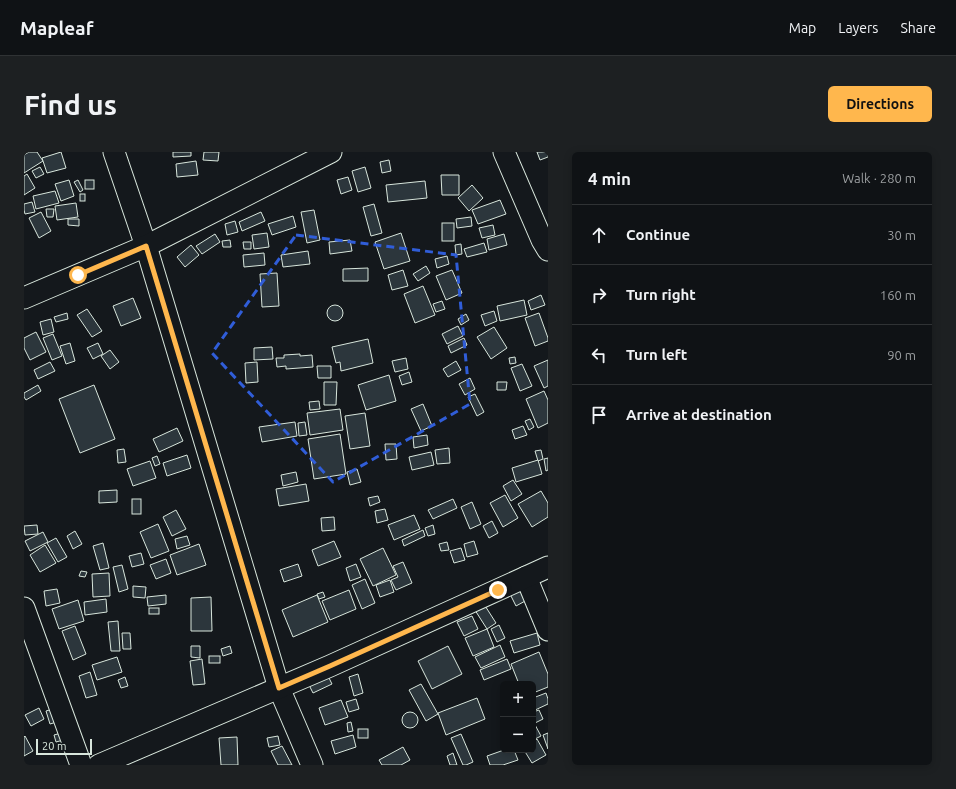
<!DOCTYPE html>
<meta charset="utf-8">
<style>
:root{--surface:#0f1215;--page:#1d2022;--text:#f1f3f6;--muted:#9b9ea0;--line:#2f3234;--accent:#ffb74d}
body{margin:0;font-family:Ubuntu,sans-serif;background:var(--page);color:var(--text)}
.controls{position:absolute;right:12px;bottom:12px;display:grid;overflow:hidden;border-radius:6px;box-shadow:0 2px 10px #0003}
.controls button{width:36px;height:36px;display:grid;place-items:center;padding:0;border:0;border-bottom:1px solid var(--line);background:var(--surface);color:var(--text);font:20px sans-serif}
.scale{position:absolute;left:12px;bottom:10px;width:56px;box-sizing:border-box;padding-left:4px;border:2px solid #d8e6dc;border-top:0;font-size:11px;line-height:14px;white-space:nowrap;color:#d8e6dc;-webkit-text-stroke:3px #14181c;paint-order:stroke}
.stop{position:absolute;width:12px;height:12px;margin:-9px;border:3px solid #ffb74d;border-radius:50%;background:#fff}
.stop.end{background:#ffb74d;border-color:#fff;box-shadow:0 1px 4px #0008}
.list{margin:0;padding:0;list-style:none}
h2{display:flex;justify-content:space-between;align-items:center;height:52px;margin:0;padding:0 16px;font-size:17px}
h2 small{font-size:13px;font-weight:400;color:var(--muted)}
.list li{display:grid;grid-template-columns:26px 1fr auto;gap:12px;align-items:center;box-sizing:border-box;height:60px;padding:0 16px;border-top:1px solid var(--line)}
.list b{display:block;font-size:15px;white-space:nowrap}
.list em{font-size:13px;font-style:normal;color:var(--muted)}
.icon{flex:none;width:22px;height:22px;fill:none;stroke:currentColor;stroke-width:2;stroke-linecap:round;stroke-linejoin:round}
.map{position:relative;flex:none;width:524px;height:613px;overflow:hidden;border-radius:6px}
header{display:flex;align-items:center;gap:24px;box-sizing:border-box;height:56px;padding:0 20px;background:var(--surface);border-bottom:1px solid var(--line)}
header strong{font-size:19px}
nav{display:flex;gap:22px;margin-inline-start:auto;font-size:14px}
.intro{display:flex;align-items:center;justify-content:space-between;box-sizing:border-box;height:96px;padding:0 24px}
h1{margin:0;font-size:28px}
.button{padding:10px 18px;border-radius:6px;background:var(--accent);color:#111;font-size:14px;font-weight:700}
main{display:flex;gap:24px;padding:0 24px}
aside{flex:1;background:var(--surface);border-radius:6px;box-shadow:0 2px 10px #0003}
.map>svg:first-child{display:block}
.building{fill:#2c363c;stroke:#d8e6dc}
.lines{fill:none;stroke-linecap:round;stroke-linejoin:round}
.minor-casing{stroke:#d8e6dc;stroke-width:23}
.minor{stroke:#14181c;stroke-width:21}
.route{stroke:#ffb74d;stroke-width:5}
.marked{fill:none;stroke:#305dd8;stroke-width:3;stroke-dasharray:8 5;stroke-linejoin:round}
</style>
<header>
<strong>Mapleaf</strong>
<nav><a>Map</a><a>Layers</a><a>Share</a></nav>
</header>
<div class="intro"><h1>Find us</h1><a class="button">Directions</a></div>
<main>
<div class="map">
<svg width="524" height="613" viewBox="0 0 524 613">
<rect width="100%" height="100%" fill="#14181c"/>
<!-- building -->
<g class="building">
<path d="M5 0H13L19 9 0 21V3Z"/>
<path d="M37 0 42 16 23 21 18 6Z"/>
<path d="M149 0H167V4L149 5Z"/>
<path d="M180 0H195L194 9 179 8Z"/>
<path d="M513 0H524V5L516 8Z"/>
<path d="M365 8 367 19 358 21 356 10Z"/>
<path d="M172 9 174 23 153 25 152 12Z"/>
<path d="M16 15 20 22 12 26 8 19Z"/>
<path d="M341 15 347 36 334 40 328 19Z"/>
<path d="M3 22 11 36 0 43V24Z"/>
<path d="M417 23H435V43H418Z"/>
<path d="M324 25 328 38 317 42 313 28Z"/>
<path d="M45 28 50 44 37 49 31 32Z"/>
<path d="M54 28 59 38 56 40 50 30Z"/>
<rect x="61" y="28" width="9" height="9"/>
<path d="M401 29 403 46 364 50 362 33Z"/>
<path d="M448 33 459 46 445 59 434 46Z"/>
<path d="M31 39 35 51 12 57 9 44Z"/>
<rect x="56" y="42" width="5" height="7"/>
<path d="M476 48 482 62 454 72 448 58Z"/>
<path d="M8 50 11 60 1 62 0 58V52Z"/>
<path d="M52 51 54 65 33 68 31 54Z"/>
<path d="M350 52 358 81 347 84 339 55Z"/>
<path d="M22 57H30L29 65H23Z"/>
<path d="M290 58 296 88 283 91 277 60Z"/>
<path d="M17 60 27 79 15 86 5 66Z"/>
<path d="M237 60 241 69 218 79 215 70Z"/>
<path d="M269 64 272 75 248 83 244 72Z"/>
<path d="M447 65 448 74 433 76 432 67Z"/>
<path d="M44 67H55V74L44 73Z"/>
<path d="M211 69 214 80 203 83 201 72Z"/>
<rect x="418" y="71" width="12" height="18"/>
<path d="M469 73 471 83 458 86 455 76Z"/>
<path d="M243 81 245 95 230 97 228 83Z"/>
<path d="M377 81 386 109 360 117 351 90Z"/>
<path d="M191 82 196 90 178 102 172 94Z"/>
<path d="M480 82 483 93 465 98 463 87Z"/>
<path d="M206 88 207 95H199L198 89Z"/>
<path d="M326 88 328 99 306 102 305 90Z"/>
<path d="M219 90H227V97H220Z"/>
<path d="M460 91 463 100 443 105 440 97Z"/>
<path d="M437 92 438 102 432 103 431 93Z"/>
<path d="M167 93 175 103 161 115 153 105Z"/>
<path d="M284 99 286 112 259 115 257 103Z"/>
<path d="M240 101 241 113 220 115 219 103Z"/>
<path d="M423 104 425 112 413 116 411 107Z"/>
<path d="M402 114 406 121 394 129 389 122Z"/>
<path d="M344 116V129H319V117Z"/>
<path d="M379 118 384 134 368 138 364 123Z"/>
<path d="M428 118 438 141 422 148 412 124Z"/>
<path d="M253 121 255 154 238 155 236 122Z"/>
<path d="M399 134 411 163 391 171 380 142Z"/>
<path d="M517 143 521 153 507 158 504 149Z"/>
<path d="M109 146 117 166 97 174 89 154Z"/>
<path d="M500 148 503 163 476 169 473 154Z"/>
<path d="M418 149 421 157 412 160 409 152Z"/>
<circle cx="311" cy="161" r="8"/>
<path d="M63 157 78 179 68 185 53 163Z"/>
<path d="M470 159 473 169 461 174 457 163Z"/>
<path d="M43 161 44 167 32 170 30 165Z"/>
<path d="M515 161 524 186V189L511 194 501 166Z"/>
<path d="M442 162 445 168 437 173 434 167Z"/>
<path d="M27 167 30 180 19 183 16 170Z"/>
<path d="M434 174 439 184 423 192 418 182Z"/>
<path d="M470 175 483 196 467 207 453 185Z"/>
<path d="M12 180 22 200 6 208 0 196V186Z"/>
<path d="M29 182 38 204 28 208 19 186Z"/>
<path d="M440 186 443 193 427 201 424 194Z"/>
<path d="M344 187 349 211 317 219 316 210 312 211 308 195Z"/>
<path d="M46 191 51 209 42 212 36 194Z"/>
<path d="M74 191 79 202 69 207 63 196Z"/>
<path d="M248 195 249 207 230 208V196Z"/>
<path d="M86 198 95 210 86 217 77 204Z"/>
<path d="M276 202V204L288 203 289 215 262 217V214L253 215 252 206H260V203Z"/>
<path d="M491 205 492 211 486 212 485 206Z"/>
<path d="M382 206 384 217 371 220 368 209Z"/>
<path d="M524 208V234L520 236 510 214Z"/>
<path d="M432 209 437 218 424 225 419 217Z"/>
<path d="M26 210 31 219 14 227 10 218Z"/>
<path d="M233 210 234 230 222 231 221 211Z"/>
<path d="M498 212 508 234 496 239 487 216Z"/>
<path d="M293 214H307V226H294Z"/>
<path d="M385 220 388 230 378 233 375 224Z"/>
<path d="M365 223 372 249 342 258 334 233Z"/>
<path d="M446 226 451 237 441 243 435 232Z"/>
<path d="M300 230H313L312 253H300Z"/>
<path d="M473 230H483L482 238H473Z"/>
<path d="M14 233 17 239 2 248 0 245V241Z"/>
<path d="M70 233 91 287 56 301 35 247Z"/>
<path d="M520 239 524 248V271L514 276 502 247Z"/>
<path d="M451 242 460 260 453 264 444 245Z"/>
<path d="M295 249 296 257 286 258 285 250Z"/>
<path d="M399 252 408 274 397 279 387 257Z"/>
<path d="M316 257 319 278 286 283 283 261Z"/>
<path d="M341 261 346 294 326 297 321 264Z"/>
<path d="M506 267 510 275 505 278 501 269Z"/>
<path d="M271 270 273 284 238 290 235 275Z"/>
<path d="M281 270 283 283 275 284 274 271Z"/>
<path d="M499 274 503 283 491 287 488 278Z"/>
<path d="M153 276 159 289 135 300 129 287Z"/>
<path d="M316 282 322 322 290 327 284 287Z"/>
<path d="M403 283 404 293 390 296 389 285Z"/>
<path d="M361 292H372L373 307 362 308Z"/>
<path d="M425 296 426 311 413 312 411 298Z"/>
<path d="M100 297 102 310 94 311 93 298Z"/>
<path d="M517 298 519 307 514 309 511 299Z"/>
<path d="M407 300 410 313 388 318 385 305Z"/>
<path d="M163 303 167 316 143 324 139 311Z"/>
<path d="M133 304 136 312 131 314 128 306Z"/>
<path d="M524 306V318L522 319 520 307Z"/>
<path d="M514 308 518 322 492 330 488 316Z"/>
<path d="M126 309 132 326 109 334 103 317Z"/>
<path d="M333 317 337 330 326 333 323 320Z"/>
<path d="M272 320 274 330 259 334 257 323Z"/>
<path d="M489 328 498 342 487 349 479 334Z"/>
<path d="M282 332 285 349 255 354 252 337Z"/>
<path d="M93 338V350L75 351V339Z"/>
<path d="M517 339 524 351V365L508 375 494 352Z"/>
<path d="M481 343 494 366 479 375 466 351Z"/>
<path d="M354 344 356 350 346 354 344 346Z"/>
<rect x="108" y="347" width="9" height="15"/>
<path d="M429 347 433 356 409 367 404 358Z"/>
<path d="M448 350 457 372 446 377 437 355Z"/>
<path d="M361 357 364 368 353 371 351 359Z"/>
<path d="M152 358 162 377 148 384 139 365Z"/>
<path d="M390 363 396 377 370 388 364 373Z"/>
<path d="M310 365 311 378 298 379 297 366Z"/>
<path d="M468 369 474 381 465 386 459 374Z"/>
<path d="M134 372 145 399 127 406 116 380Z"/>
<path d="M13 373 14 382 1 383 0 374Z"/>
<path d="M409 373 411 382 404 384 401 376Z"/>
<path d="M399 378 401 384 380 394 378 388Z"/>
<path d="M51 379 58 392 49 397 43 384Z"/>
<path d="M19 380 24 390 6 399 1 389Z"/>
<path d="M163 384 166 393 153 397 151 387Z"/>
<path d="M32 386 43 405 34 410 23 391Z"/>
<path d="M310 389 317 405 294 414 288 398Z"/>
<path d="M450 389 454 402 443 405 440 392Z"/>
<path d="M423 390 425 398 417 399 415 392Z"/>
<path d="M79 391 85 416 76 418 69 394Z"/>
<path d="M175 392 182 413 153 423 146 403Z"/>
<path d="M21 393 32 411 16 420 6 403Z"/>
<path d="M359 396 372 423 349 434 336 407Z"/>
<path d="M437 396 441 408 430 411 426 399Z"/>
<path d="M117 401 120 412 108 415 105 404Z"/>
<path d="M142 407 147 421 132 427 126 413Z"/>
<path d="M379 410 388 431 372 438 367 428 374 425 369 414Z"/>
<path d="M274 412 278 424 260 430 256 418Z"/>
<path d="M332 412 337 425 326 429 322 416Z"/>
<path d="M98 413 104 437 95 440 89 415Z"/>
<path d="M57 419 63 420 61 425 55 424Z"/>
<path d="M85 421 86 444 69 445 68 422Z"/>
<path d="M341 427 351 451 338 457 328 433Z"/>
<path d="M366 428 370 440 356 445 352 433Z"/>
<path d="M109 434 122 435 121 446 109 445Z"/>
<path d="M496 434 503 448 492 454 485 440Z"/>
<path d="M33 437 36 451 22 454 20 439Z"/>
<path d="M325 438 332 457 306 468 298 449Z"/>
<path d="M299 440 301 445 295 447 293 442Z"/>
<path d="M142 443V452L124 454 123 445Z"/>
<path d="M293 443 304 470 269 485 258 458Z"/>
<path d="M187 445 188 479H167V446Z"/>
<path d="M82 447 83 460 61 463 60 450Z"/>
<path d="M54 448 60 469 35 477 28 457Z"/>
<path d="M458 449 472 471 463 477 449 455Z"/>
<rect x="125" y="456" width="10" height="6"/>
<path d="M448 464 454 477 440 484 433 470Z"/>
<path d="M94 469 96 499H87L84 470Z"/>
<path d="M475 473 481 486 473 490 467 477Z"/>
<path d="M51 474 62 502 49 508 38 479Z"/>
<path d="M463 477 470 495 449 504 441 486Z"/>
<path d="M98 481H106L107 497H99Z"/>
<path d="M513 481 516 493 490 501 486 489Z"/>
<path d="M476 493 481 505 457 516 451 505Z"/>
<path d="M167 494H176V506L167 505Z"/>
<path d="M206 494 208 501 199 504 197 497Z"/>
<path d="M424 494 438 522 408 537 394 509Z"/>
<path d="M515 500 524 522V535L509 541V532H495L487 512Z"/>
<rect x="185" y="504" width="11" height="7"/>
<path d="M93 505 98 520 73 528 68 513Z"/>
<path d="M178 507 181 532 169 533 166 509Z"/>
<path d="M483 507 487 517 460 528 456 518Z"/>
<path d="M66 520 73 543 62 546 55 524Z"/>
<path d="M303 522 308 532 289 541 284 531Z"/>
<path d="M334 522 339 541 330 544 325 525Z"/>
<path d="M101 525 104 534 97 536 94 528Z"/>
<path d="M397 532 414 562 402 569 385 538Z"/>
<path d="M522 541 524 547V552L509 559V546Z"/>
<path d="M453 546 461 567 422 583 414 561Z"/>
<path d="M332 547 335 557 325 560 322 550Z"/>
<path d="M317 548 324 565 301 573 295 556Z"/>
<path d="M15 556 20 567 7 574 1 563Z"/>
<path d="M32 556 36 569 26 572 22 559Z"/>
<path d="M515 558 519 567 511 571 509 567V560Z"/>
<circle cx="386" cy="568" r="8"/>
<path d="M509 569 517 584 509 588Z"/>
<path d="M327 570 329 579 324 580 323 571Z"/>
<rect x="334" y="577" width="10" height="9"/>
<path d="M41 580 43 587 32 590 30 583Z"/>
<path d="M524 581V597L519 583Z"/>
<path d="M437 582 449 610 442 613H439L427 586Z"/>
<path d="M329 583 332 595 311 602 307 589Z"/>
<path d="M1 584 9 599 0 604V585Z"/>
<path d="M254 584 256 593 245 595 243 586Z"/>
<path d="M213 585 214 613H197L195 586Z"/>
<path d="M513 587 522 603 508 611 500 598H509V590Z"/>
<path d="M258 594 268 613H254L247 599Z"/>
<path d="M379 595 386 608 377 613H358L355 608Z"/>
<path d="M480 598H490L494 608 479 613H466L463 604Z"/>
<path d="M429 601 433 613H426L423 604Z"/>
</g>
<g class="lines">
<!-- minor casing -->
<g class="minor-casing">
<g id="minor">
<path d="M90 0 122 94 255 536 288 613"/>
<path d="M480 0 518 88 524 98"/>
<path d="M0 146 122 94 307 0"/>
<path d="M502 425 524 478"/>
<path d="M0 456 57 613"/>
<path d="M75 613 306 514 524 415"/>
</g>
</g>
<!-- minor -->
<use href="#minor" class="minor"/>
</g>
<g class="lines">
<!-- route -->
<path class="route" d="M54 123 122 94 255 536 306 514 474 438"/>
</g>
<!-- marked area -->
<path class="marked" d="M272 83 432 103 446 252 309 330 188 201Z"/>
</svg>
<div class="controls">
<button>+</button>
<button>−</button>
</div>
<div class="scale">20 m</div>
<div class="stop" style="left:54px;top:123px"></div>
<div class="stop end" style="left:474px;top:438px"></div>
</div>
<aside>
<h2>4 min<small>Walk · 280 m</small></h2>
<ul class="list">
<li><svg class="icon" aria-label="ahead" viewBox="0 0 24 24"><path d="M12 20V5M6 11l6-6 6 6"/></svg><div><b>Continue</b></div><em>30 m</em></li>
<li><svg class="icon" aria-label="right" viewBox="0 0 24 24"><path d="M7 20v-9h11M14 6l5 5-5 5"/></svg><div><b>Turn right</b></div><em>160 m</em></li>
<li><svg class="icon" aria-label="left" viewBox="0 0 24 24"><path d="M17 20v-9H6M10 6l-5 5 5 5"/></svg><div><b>Turn left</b></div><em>90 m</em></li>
<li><svg class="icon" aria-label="arrive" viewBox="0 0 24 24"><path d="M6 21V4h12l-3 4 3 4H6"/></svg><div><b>Arrive at destination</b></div></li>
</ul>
</aside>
</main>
